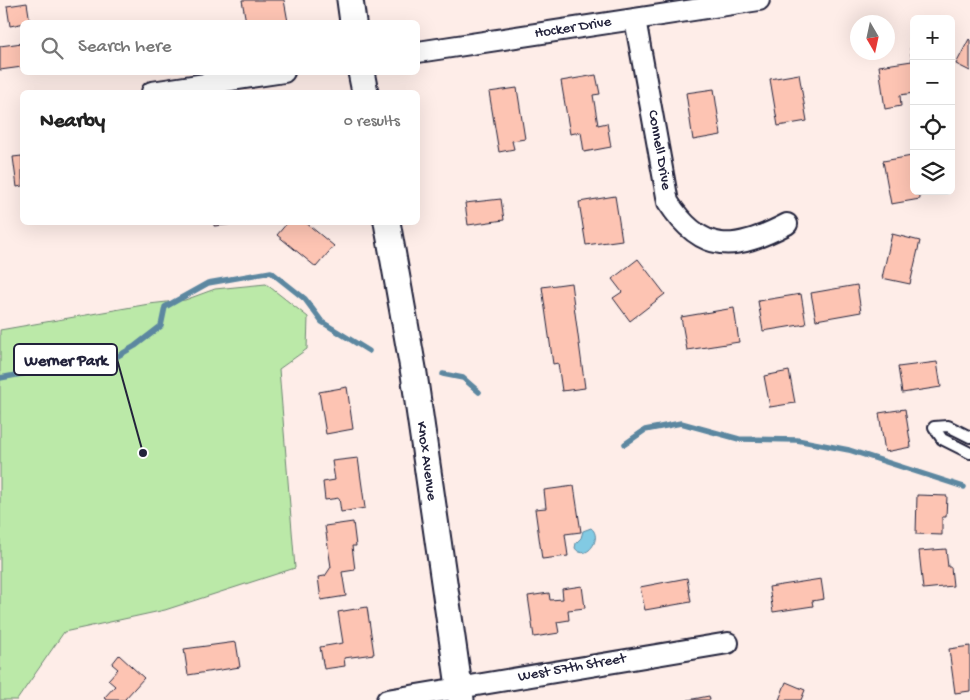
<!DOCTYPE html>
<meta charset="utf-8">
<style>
:root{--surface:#fff;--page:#f2f2f2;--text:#222;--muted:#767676;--line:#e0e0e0}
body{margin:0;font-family:"Gochi Hand",sans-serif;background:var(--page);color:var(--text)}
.controls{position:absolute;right:15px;top:15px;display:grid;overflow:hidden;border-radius:8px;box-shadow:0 5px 20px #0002}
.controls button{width:45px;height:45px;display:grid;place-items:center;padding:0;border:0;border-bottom:1px solid var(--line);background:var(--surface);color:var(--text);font:25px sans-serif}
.compass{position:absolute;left:850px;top:15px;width:45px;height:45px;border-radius:50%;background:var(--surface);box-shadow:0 5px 20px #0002;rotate:171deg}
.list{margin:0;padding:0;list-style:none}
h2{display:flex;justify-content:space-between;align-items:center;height:65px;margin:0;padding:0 20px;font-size:21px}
h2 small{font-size:16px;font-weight:400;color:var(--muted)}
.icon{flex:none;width:28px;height:28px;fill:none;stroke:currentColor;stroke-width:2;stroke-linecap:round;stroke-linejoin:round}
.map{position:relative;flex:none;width:970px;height:700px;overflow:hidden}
.search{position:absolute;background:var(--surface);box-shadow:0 5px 20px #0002;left:20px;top:20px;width:400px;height:55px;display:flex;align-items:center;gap:12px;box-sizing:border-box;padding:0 18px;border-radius:8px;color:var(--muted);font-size:19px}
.panel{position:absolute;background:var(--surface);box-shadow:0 5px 20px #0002;left:20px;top:90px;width:400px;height:135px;border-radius:8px}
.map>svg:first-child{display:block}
.green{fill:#bbe9a8;stroke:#6e8672}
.water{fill:#82cae3;stroke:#5c87a0}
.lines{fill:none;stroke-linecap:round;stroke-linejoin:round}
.stream{stroke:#5c87a0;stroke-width:5.5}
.building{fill:#fdc4b3;stroke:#22223b}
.service-casing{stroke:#22223b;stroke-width:14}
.minor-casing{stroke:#22223b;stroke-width:24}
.tertiary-casing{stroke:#22223b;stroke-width:29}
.service{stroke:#fff;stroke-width:10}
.minor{stroke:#fff;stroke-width:20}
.tertiary{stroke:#fff;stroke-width:25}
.labels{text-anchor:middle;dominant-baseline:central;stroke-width:5;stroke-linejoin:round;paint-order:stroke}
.street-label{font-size:15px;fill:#22223b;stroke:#fff}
.leader{fill:none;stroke:#22223b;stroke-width:2}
.callout-dot{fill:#22223b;stroke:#fff;stroke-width:2}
.callout{fill:#fff;stroke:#22223b;stroke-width:2}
.callout-label{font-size:16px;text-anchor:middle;font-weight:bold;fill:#22223b}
</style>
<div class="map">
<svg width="970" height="700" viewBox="0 0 970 700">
<rect width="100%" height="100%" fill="#feede8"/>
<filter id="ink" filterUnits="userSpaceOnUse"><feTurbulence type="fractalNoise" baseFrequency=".02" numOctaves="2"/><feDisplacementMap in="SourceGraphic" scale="10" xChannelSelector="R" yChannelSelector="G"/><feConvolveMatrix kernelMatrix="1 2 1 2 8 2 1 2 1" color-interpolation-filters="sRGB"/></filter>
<g filter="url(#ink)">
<!-- green -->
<path class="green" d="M266 284 308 317 307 349 279 369 295 568 165 610 64 632 17 700H0V330L149 304 185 300 215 289Z"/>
<!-- water -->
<path class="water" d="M591 528C604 538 585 563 575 548L576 543 581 538 583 531Z"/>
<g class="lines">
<!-- stream -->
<g class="stream">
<path d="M443 374 463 378 479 392"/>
<path d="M0 378 118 356 135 346 161 326 165 307 208 283 271 272 305 299 322 322 369 351"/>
<path d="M625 444 645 430 681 423 739 439 797 440 849 450 964 487"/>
</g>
</g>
<!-- building -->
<g class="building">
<path d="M242 0H284L288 22H246Z"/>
<path d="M27 3 30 22 10 26 7 6Z"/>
<path d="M969 39 970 40V71L956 64Z"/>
<path d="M22 43V67L0 70V46Z"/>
<path d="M910 48H914V93L900 95 901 106 885 109 879 66 912 61Z"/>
<path d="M799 74 807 121 778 126 770 79Z"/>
<path d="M596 75 600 94 593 95 598 125 607 123 611 147 584 152 581 132 570 134 561 81Z"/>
<path d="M517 88 525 139 512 141 514 149 499 152 489 92Z"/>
<path d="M714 89 721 135 693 140 686 93Z"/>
<path d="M22 156V186L17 187 13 157Z"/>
<path d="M912 156 914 191H919L920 199 891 204 883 161Z"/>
<path d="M615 196 622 240 586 245 579 202Z"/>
<path d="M501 199 504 220 468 225 465 203Z"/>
<path d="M214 222H235V224L214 226Z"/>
<path d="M288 222H305L334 246 316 267 277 235Z"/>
<path d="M892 234 920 241 910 284 882 278Z"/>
<path d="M638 259 665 294 630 321 613 298 622 292 612 279Z"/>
<path d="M571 283 585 388 562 391 558 363 553 364 542 287Z"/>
<path d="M857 285 861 312 816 320 811 293Z"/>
<path d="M801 294 806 324 763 331 758 301Z"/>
<path d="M734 308 739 342 687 350 681 317Z"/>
<path d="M937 362 941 387 902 393 898 367Z"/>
<path d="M789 371 795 403 770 407 764 376Z"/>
<path d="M347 387 353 429 326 434 319 392Z"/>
<path d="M905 409 911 447 885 452 879 413Z"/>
<path d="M358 458 365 508 341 512 339 498 325 500 323 482 335 480 332 461Z"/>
<path d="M574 486 581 532 565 534 568 556 542 559 535 509 546 508 544 490Z"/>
<path d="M917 495 947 496 946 517H942V535L916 534Z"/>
<path d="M353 522 356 546H352L355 570 342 572 346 596 321 600 318 577 325 576 331 567 325 526Z"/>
<path d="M946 549 948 567H951L953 586 923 589 919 551Z"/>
<path d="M687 578 691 602 645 610 640 587Z"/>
<path d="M821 579 824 599 812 601 813 606 773 612 769 587Z"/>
<path d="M582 586 585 608 568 610 569 620 557 622 559 633 534 637 528 596 549 593 550 600 563 599 562 589Z"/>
<path d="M367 607 374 654 344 658 345 666 324 669 320 647 343 643 338 612Z"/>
<path d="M236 642 240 667 188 675 184 649Z"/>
<path d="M970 646V691L955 693 949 649Z"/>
<path d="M119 655 144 678 125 699 126 700H107L104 698 115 686 108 680 118 669 112 664Z"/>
<path d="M786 682 805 690 801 700H779Z"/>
<path d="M709 696 710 700H688Z"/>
</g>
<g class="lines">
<!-- service casing -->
<g class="service-casing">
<path id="service" d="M970 437 948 426 934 427 942 439 970 453"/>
</g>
<!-- minor casing -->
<g class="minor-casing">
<g id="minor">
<path d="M635 19 668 202C702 255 735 251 787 224"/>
<path d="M418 52 759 0"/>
<path d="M152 92 284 72"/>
<path d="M387 700 728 643"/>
</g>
</g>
<!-- tertiary casing -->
<g class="tertiary-casing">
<g id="tertiary">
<path d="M350 0 353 22"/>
<path d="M361 72 365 92"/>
<path d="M387 222 414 374 461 700"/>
</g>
</g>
<!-- service -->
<use href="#service" class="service"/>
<!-- minor -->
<use href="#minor" class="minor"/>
<!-- tertiary -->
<use href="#tertiary" class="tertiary"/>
</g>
</g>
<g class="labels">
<!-- street labels -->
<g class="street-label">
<text transform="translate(573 28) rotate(-9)">Hocker Drive</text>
<text transform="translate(659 150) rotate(80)">Connell Drive</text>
<text transform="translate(426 461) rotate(82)">Knox Avenue</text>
<text transform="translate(572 668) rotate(-10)">West 57th Street</text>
</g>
</g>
<!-- callouts -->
<path class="leader" d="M143 453L117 359"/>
<circle class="callout-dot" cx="143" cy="453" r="5"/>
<rect class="callout" x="14" y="344" width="103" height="31" rx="5"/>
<g class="callout-label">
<text x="66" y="365">Werner Park</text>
</g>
</svg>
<div class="controls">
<button>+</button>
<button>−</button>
<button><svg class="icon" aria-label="locate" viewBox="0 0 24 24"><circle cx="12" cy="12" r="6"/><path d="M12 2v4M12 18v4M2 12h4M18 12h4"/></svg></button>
<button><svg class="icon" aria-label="layers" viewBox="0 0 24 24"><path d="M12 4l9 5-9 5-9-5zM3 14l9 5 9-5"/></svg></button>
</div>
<svg class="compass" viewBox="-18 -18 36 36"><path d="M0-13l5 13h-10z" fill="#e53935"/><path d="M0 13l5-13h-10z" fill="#767676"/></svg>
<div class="search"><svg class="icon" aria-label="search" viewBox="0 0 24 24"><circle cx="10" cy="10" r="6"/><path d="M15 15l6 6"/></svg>Search here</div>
<section class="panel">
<h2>Nearby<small>0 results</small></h2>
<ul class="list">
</ul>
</section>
</div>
